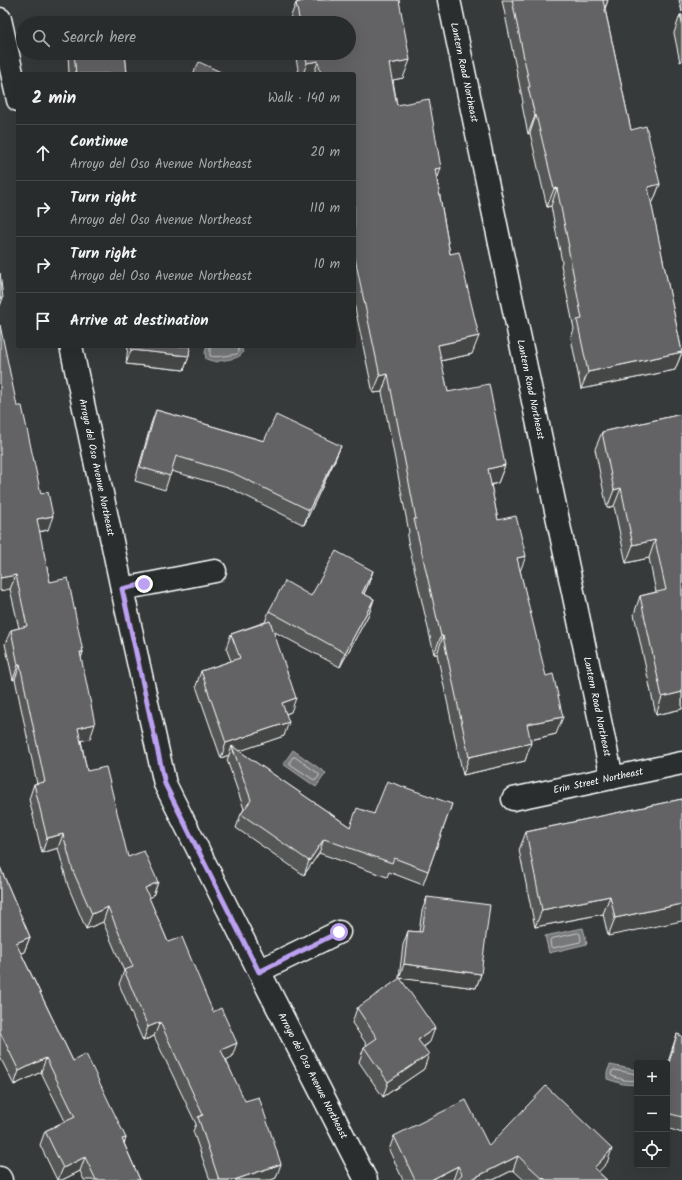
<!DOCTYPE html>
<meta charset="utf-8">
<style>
:root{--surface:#292c2c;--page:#313434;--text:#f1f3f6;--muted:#a5a7a9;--line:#454848}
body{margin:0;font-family:Kalam,sans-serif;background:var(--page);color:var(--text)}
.controls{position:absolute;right:12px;bottom:12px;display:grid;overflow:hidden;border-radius:4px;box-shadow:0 4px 16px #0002}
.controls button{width:36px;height:36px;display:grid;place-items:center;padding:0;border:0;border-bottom:1px solid var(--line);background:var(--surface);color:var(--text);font:20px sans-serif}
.stop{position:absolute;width:12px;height:12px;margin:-9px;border:3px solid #bca0f2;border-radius:50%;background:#fff}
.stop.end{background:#bca0f2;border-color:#fff;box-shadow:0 1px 4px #0008}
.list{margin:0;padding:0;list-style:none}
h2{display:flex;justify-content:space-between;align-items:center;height:52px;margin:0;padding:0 16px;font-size:17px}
h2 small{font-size:13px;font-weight:400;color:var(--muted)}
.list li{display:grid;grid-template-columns:26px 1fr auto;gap:12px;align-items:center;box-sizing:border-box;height:56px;padding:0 16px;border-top:1px solid var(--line)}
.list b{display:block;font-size:15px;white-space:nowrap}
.list p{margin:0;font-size:13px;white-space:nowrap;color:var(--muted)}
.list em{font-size:13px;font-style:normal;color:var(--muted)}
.icon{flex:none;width:22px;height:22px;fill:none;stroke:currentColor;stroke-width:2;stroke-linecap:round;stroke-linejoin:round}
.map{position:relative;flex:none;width:682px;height:1180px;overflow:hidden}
.search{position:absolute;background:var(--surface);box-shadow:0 4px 16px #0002;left:16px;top:16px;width:340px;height:44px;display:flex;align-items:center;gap:10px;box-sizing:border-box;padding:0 14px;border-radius:22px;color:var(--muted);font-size:15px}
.panel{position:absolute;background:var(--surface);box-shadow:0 4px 16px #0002;left:16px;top:72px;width:340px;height:276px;border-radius:4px}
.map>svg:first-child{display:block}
.water{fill:#767879;stroke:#adaeaf}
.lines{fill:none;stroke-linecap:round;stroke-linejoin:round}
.shore{stroke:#c8c9c9;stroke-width:1}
.minor-casing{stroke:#fff;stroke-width:25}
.minor{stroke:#2a2d2e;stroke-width:22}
.wall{fill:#555657;stroke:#fff}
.shaded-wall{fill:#454647;stroke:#fff}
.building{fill:#636465;stroke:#fff}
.route{stroke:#bca0f2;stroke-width:5}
.labels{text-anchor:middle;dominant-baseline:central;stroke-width:3;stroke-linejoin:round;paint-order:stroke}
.street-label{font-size:10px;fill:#fff;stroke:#2a2d2e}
</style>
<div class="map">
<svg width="682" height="1180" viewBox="0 0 682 1180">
<rect width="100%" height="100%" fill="#373a3b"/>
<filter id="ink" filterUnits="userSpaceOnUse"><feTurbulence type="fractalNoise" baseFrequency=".025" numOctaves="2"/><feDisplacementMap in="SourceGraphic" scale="8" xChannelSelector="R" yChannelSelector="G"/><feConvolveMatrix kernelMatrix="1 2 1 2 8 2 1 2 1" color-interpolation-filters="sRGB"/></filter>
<g filter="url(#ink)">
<!-- water -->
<g class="water">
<path d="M207 346H239L241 347 243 352C240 360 224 359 216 362L206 359 205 352Z"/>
<path d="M293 750 326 773 316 787 283 764Z"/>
<path d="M583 928 587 944 549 953 545 936Z"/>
<path d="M610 1065 637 1070V1085L623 1084 607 1079V1072Z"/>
</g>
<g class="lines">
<!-- shore -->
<g class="shore">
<path d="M210 346V356C216 358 230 355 237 354L239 352 238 346"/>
<path d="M293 757H295L319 774V776L316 780H314L290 764V762Z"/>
<path d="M578 933 580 934 581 940 580 942 553 948 551 947 550 941 551 939Z"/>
<path d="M637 1074 614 1070 612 1071 611 1074 612 1076 624 1080 637 1081"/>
</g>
<!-- minor casing -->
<g class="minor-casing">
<g id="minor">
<path id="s1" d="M449 0 612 778"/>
<path d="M0 19 18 100"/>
<path id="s2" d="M71 346 122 589 165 784 259 971 366 1180"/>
<path d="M122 589 215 571"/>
<path id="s3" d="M513 799 682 763"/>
<path d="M259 971 339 932"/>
<path d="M0 1178 1 1180"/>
</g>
</g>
<!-- minor -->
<use href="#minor" class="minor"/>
</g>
<!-- wall -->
<g class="wall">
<path d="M298 0H399L403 78 393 80 397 105 437 179 450 254 472 354 441 361 448 392 505 465 498 483 491 485 498 520 520 570 556 734 531 740 525 761 463 775 437 654H434L407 537 409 532 382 392 373 393 354 303V74H299L295 53H349V23H290L289 21 296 3 298 2Z"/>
<path d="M502 0H608L605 9 631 130 660 184 653 202 651 203 682 352 675 370 581 389 571 338 574 329 561 265 562 262 551 206 547 207 530 133 528 134 522 105 523 102Z"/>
<path d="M679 0H682V12Z"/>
<path d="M680 15H682V61L680 62 674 33Z"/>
<path d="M68 53H125L127 74H69Z"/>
<path d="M128 346H190L189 356 184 370 126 364Z"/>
<path d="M17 406 48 530 39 532 50 582 83 652 81 658 90 739 81 740 87 771 128 857 158 882 153 896 149 898 168 942 232 1057 226 1060 276 1178 271 1180H210L193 1131 196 1124 154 1036 143 1041 119 984 124 971 103 922 86 929 68 886 58 848 42 853 29 799 34 784H37L15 679 13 680 5 644 11 630 19 628 10 589Z"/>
<path d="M156 410 264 441 335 460 304 525 228 487 171 471 165 490 135 481 151 424Z"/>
<path d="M682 414V709L656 715 634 614 640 596 656 592 649 558 626 563 614 506 607 508 595 449 602 432Z"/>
<path d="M373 571 368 585 364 594 374 599 369 614 340 667 273 631 291 712 286 714 284 736 239 751 350 827 374 814 452 804 423 885 389 872 387 877 319 853 304 875 236 828 241 814 244 809 227 760 229 755 221 758 196 686 201 671 231 661 226 648 231 634 265 622 269 611 311 596Z"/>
<path d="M682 799 608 936 603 914 535 927 519 850 526 832Z"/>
<path d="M0 867 30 937 24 952 21 953 73 1061 126 1138 124 1143 140 1180H84L80 1171 62 1180H57L40 1145 45 1131 65 1121 41 1072 14 1085 0 1057Z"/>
<path d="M427 897 481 974 476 988 399 978 403 945 408 931 419 932 422 911Z"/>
<path d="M357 1008 430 1042 424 1047V1069L383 1097 359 1062 364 1047 367 1045 352 1023Z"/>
<path d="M677 1034 682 1036V1133L667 1128V1066L672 1049Z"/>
<path d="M394 1136 489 1146 607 1163 598 1172 607 1180H524L513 1170 493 1180H403L389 1150Z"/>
</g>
<!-- shaded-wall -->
<g class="shaded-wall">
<path d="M601 0H608L603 13Z"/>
<path d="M410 60 403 78 383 82 389 64Z"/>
<path d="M318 61 314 74H303L307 63Z"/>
<path d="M536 115 530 133 528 134 535 116Z"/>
<path d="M441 168 435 186V169Z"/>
<path d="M660 184 653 202 641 205 648 187Z"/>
<path d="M557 188 551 206 547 207 554 189Z"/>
<path d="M0 298H3L0 306Z"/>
<path d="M479 336 472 354 431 363 438 345Z"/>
<path d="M131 350 189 356 184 370 126 364Z"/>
<path d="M682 352 675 370 581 389 588 372Z"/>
<path d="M388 374 382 392 373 393 380 376Z"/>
<path d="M341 446 335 460 304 525 309 510Z"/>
<path d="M505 465 498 483 481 487 488 469Z"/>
<path d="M621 488 614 506 607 508 614 490Z"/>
<path d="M53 516 48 530 32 533 37 519Z"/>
<path d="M655 540 649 558 626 563 633 545Z"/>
<path d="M526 556 519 574 517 558Z"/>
<path d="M373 571 368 585 357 607 362 593Z"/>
<path d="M16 575 10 589 0 591V578Z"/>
<path d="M374 599 369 614 340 667 345 653Z"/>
<path d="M441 636H443L437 654H434Z"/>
<path d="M80 652H83L78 666Z"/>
<path d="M18 665H20L15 679 13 680Z"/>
<path d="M682 692V709L656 715 662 697Z"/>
<path d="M296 698 291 712 277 717 282 703Z"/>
<path d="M563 717 556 734 521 742 527 724Z"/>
<path d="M289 722 284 736 234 753 232 746 229 755 221 758 226 743Z"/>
<path d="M95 724 90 739 73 742 78 728Z"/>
<path d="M531 743 525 761 463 775 469 757Z"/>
<path d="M63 834 58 848 42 853 47 838Z"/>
<path d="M324 839 319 853 304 875 309 861Z"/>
<path d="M158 882 153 896 140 902 145 888Z"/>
<path d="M610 896 603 914 535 927 542 910Z"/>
<path d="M682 904V921L608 936 615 918Z"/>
<path d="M108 907 103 922 86 929 92 914Z"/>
<path d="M30 937 24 952 11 957 16 943Z"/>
<path d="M404 964 481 974 476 988 399 978Z"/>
<path d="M160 1022 154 1036 143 1041 148 1027Z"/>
<path d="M435 1028 430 1042 413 1054 418 1040Z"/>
<path d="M237 1043 232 1057 216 1065 221 1050Z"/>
<path d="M429 1054 424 1069 383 1097 388 1082Z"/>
<path d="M46 1058 41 1072 14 1085 19 1071Z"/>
<path d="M126 1138 121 1152 122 1139Z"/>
<path d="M612 1149 607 1163 591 1180 594 1168Z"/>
<path d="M518 1156 513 1170 493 1180H470Z"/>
<path d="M85 1157 80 1171 62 1180H58L63 1168Z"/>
<path d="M281 1164 276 1178 271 1180H234Z"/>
<path d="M458 1166 453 1180H431Z"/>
</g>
<!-- building -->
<g class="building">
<path d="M307 0H399L410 60 389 64 397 105 429 99 441 168 435 169 450 254 459 252 479 336 438 345 448 392 489 384 505 465 488 469 498 520 516 516 526 556 517 558 546 676 553 674 563 717 527 724 531 743 469 757 443 636H441L414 519H416L388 374 380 376 354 254V74H321L318 61 307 63 305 53H349V23H300L296 3Z"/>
<path d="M512 0H603L631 130 646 126 660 184 648 187 682 352 588 372 577 320 582 319 568 247H569L557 188 554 189 536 115 535 116 528 87H530Z"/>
<path d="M680 15H682V22Z"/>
<path d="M74 53H125L127 74H76Z"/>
<path d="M199 62 225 74H193Z"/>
<path d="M0 273 3 298H0Z"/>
<path d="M0 325 17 406H22L41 494 48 492 53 516 37 519 50 582 68 578 83 652H80L95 724 78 728 87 771 106 767 128 857 144 851 158 882 145 888 168 942 182 937 213 1012 221 1008 237 1043 221 1050 245 1101 259 1097 281 1164 234 1180H219L198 1117 203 1115 160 1022 148 1027 124 970 133 967 108 907 92 914 73 871 63 834 47 838 34 784 45 782 20 665H18L11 630 27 626 16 575 0 578Z"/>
<path d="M131 346H190L189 356 131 350Z"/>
<path d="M156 410 264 441 276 415 341 446 309 510 233 473 176 456 170 476 140 467Z"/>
<path d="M682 414V692L662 697 640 596 666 590 655 540 633 545 621 488 614 490 602 432Z"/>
<path d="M336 551 373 571 362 593 374 599 345 653 269 611 285 581 311 596Z"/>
<path d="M270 621 296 698 282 703 289 722 226 743 201 671 240 658 231 634Z"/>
<path d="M232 746 350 827 357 808 374 814 387 781 452 804 428 871 394 858 392 863 324 839 309 861 241 814 251 800Z"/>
<path d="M682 799V904L615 918 610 896 542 910 526 832Z"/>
<path d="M0 867 30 937 16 943 73 1061 86 1054 126 1138 122 1139 140 1180H96L85 1157 63 1168 45 1131 75 1117 46 1058 19 1071 0 1032Z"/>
<path d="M427 897 490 905 481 974 404 964 408 931 422 932Z"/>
<path d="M400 978 435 1028 418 1040 429 1054 388 1082 364 1047 377 1038 357 1008Z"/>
<path d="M677 1034 682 1036V1117L667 1113V1070Z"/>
<path d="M546 1086 612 1149 594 1168 607 1180H546L544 1178 543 1179 518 1156 470 1180H457L462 1174 458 1166 431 1180H415L394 1136 466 1100 489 1146Z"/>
</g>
</g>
<g class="lines" filter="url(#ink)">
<!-- route -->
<path class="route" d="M144 584 122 589 165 784 259 972 339 932"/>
</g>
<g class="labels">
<!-- street labels -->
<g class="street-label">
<text stroke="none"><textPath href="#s1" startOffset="74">Lantern Road Northeast</textPath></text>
<text stroke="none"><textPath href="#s1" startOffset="398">Lantern Road Northeast</textPath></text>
<text stroke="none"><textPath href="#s2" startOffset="124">Arroyo del Oso Avenue Northeast</textPath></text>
<text stroke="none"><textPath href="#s1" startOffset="722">Lantern Road Northeast</textPath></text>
<text stroke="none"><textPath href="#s3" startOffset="87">Erin Street Northeast</textPath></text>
<text stroke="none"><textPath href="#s2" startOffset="775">Arroyo del Oso Avenue Northeast</textPath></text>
</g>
</g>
</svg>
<div class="controls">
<button>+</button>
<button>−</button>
<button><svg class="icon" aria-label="locate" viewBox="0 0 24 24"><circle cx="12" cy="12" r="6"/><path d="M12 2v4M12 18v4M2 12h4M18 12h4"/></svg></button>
</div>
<div class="stop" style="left:339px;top:932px"></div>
<div class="stop end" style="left:144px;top:584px"></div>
<div class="search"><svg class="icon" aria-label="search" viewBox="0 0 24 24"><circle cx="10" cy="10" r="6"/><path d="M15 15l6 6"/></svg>Search here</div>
<section class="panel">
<h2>2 min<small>Walk · 140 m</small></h2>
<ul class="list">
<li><svg class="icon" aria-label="ahead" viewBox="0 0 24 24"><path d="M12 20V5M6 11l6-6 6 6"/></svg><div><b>Continue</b><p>Arroyo del Oso Avenue Northeast</p></div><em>20 m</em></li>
<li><svg class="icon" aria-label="right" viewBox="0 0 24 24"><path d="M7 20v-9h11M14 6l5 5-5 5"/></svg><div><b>Turn right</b><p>Arroyo del Oso Avenue Northeast</p></div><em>110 m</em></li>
<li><svg class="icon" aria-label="right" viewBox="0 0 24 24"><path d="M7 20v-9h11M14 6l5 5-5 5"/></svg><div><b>Turn right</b><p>Arroyo del Oso Avenue Northeast</p></div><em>10 m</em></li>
<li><svg class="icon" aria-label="arrive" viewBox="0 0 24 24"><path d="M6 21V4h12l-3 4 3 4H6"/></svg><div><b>Arrive at destination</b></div></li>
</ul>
</section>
</div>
